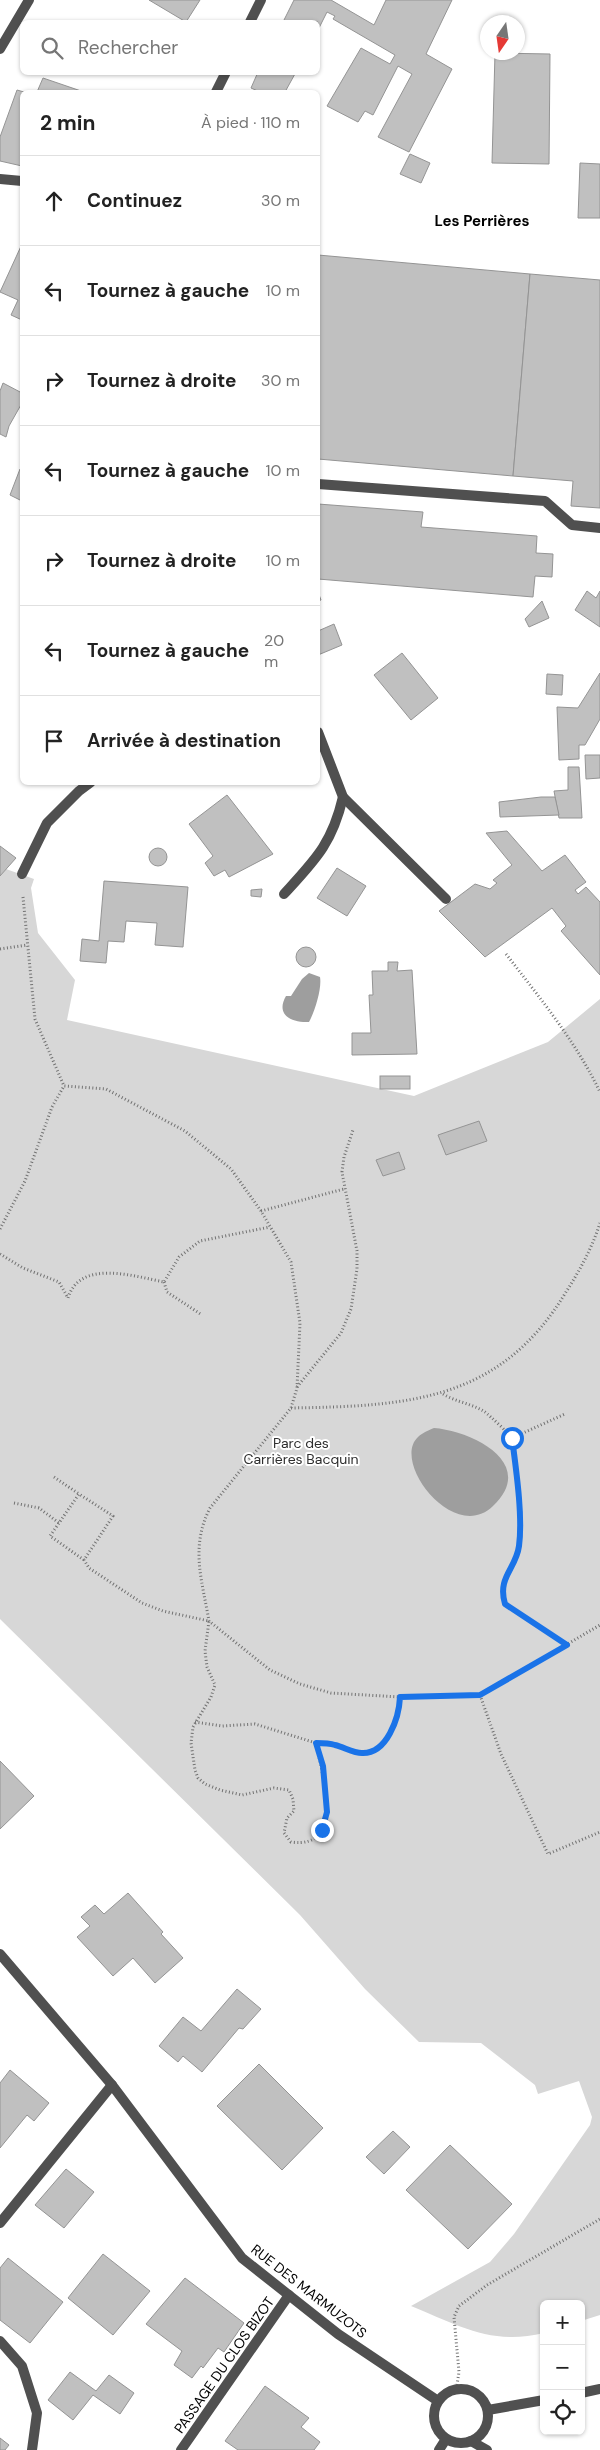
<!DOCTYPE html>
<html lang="fr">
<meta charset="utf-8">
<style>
:root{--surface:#fff;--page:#f2f2f2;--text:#222;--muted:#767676;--line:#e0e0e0}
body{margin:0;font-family:"DM Sans",sans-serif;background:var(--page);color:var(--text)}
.controls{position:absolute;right:15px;bottom:15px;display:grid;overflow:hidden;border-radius:8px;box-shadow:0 1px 4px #0004}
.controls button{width:45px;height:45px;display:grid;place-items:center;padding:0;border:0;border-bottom:1px solid var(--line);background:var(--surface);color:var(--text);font:25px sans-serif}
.compass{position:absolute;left:480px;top:15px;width:45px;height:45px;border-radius:50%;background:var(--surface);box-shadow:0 1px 4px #0004;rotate:193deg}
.stop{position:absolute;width:15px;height:15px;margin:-11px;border:4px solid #1a73e8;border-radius:50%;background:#fff}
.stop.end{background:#1a73e8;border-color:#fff;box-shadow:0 1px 5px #0008}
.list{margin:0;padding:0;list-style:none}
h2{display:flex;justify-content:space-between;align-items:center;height:65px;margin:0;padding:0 20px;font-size:21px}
h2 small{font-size:16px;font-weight:400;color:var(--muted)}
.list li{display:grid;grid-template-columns:32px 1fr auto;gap:15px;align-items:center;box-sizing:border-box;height:90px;padding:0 20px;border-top:1px solid var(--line)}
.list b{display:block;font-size:19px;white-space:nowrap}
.list em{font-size:16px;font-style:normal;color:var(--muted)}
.icon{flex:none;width:28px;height:28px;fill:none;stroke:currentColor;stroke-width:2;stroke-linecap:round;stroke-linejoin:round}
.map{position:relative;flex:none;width:600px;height:2450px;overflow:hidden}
.search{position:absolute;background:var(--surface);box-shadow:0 1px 4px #0004;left:20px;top:20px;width:300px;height:55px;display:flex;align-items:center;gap:12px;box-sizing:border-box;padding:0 18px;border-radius:8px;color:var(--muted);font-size:19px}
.panel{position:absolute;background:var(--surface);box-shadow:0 1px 4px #0004;left:20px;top:90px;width:300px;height:695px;border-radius:8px}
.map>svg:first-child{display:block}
.green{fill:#d7d7d7}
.water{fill:#9e9e9e}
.building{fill:#c0c0c0;stroke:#949494}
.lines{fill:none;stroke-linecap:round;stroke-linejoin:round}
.path{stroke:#727272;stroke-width:3;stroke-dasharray:1 2.5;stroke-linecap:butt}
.lane{stroke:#505050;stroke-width:10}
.street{stroke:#505050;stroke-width:10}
.route{stroke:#1a73e8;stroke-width:6}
.labels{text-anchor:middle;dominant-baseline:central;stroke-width:4;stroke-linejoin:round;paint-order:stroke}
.park-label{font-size:14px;fill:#2e2e2e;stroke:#fff}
.street-label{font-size:14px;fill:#000;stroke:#fff}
.neighbourhood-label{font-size:15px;font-weight:bold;fill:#000;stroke:#fff}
</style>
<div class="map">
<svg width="600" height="2450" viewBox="0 0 600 2450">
<rect width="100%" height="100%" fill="#fff"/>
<!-- green -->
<path class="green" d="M6 869 34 879 31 888 38 933 75 980 67 1020 368 1086 414 1096 548 1042 600 999V2315L581 2321V2304H544V2333C491 2346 458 2325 411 2306L490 2262 514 2234 590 2125 592 2117 579 2081 538 2094 535 2085 481 2043 419 2042 365 1989 300 1915 0 1619V876Z"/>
<!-- water -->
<g class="water">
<path d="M309 973 320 977C322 988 315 1011 309 1022 292 1023 275 1015 286 996H291L302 979Z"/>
<path d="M434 1428C472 1431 538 1463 493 1506 454 1544 391 1462 418 1437 422 1433 429 1430 434 1428Z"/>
</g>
<!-- building -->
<g class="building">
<path d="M149 0H200L186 22Z"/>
<path d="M294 0H331L374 25 386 0H452L426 54 452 69 409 152 378 137 412 74 398 66 373 115 365 111 358 122 327 106 361 48 390 64 395 55 333 19 335 16 327 12 318 30V22H283Z"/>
<path d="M495 53 550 54 549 164 492 163Z"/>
<path d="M258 72H296L285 92H260L251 88Z"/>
<path d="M43 78 84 92H37Z"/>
<path d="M17 90 24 92 22 166 0 161V137Z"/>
<path d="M410 154 430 163 421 183 400 174Z"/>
<path d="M580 163 600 164V218H578Z"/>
<path d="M22 244V320L11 315 18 300 0 292Z"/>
<path d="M318 255 530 274 513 476 318 459Z"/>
<path d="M530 274 600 280V508L571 506 573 481 513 476Z"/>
<path d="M3 383 22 393V403L9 426 6 437 0 434V391Z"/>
<path d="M20 469 22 470V501L10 495Z"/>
<path d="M318 504 423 512 421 527 537 536 536 553 553 554 552 577 535 576 533 597 318 579Z"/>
<path d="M587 591 596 598 600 591V627L575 610Z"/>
<path d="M318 592 321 600 318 601Z"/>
<path d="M542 601 549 618 529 627 525 619Z"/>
<path d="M334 624 342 645 318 655V631Z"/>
<path d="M402 653 438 698 411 720 374 675Z"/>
<path d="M600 673V719L585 745H579V759L559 760 557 707 578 708Z"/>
<path d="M547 674 563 675 562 695 546 694Z"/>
<path d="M585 755H600V778L586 779Z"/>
<path d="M568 767H579L582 818H559L554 791 568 790Z"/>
<path d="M227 795 273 854 229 877 225 870 214 876 205 863 213 856 189 824Z"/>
<path d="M541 797H555L559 815 500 817 499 802Z"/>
<path d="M507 831 542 871 565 855 586 882 575 890 578 894 586 887 600 902V975L561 931 566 926 552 908 485 957 439 911 475 884 490 889 497 883 493 880 512 865 486 833Z"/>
<path d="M0 846 16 858 0 876Z"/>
<circle cx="158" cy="857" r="9"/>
<path d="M337 868 366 886 347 916 317 898Z"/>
<path d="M104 881 188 887 183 947 155 945 157 923 126 921 124 942 108 941 106 963 80 961 82 939 99 941Z"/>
<path d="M262 889 261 897 251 896V890Z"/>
<circle cx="306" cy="957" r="10"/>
<path d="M388 962H398L397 971 412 970 417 1054 352 1055V1033H371L369 995H373L372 971H388Z"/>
<rect x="380" y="1076" width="30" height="13"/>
<path d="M479 1121 487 1141 446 1155 438 1135Z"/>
<path d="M399 1152 405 1169 383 1176 376 1160Z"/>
<path d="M0 1761 34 1796 0 1829Z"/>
<path d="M128 1893 163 1932 161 1934 183 1958 155 1983 133 1958 113 1976 77 1937 90 1926 81 1917 95 1905 104 1914Z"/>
<path d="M237 1989 261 2009 243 2029 239 2028 202 2072 183 2056 178 2062 159 2046 183 2017 201 2031Z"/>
<path d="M259 2064 323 2128 282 2170 217 2106Z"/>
<path d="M10 2070 49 2103 34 2121 27 2115 0 2148V2083Z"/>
<path d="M393 2131 410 2147 384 2174 366 2157Z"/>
<path d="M450 2145 512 2204 468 2249 406 2190Z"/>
<path d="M66 2169 94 2192 64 2228 35 2205Z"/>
<path d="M103 2254 150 2291 113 2335 68 2298Z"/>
<path d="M8 2258 63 2302 30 2343 0 2320V2268Z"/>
<path d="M185 2278 244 2323 224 2352 218 2348 203 2368 201 2366 192 2378 174 2365 182 2351 146 2324Z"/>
<path d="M70 2372 96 2391 109 2375 134 2393 120 2414 93 2395 73 2420 48 2400Z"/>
<path d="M265 2386 309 2418 301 2427 320 2442 314 2450H238L225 2441Z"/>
<path d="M0 2438 9 2445 5 2450H0Z"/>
</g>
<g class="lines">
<!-- path -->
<g class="path">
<path d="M23 897 35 1019 64 1086 106 1089 185 1131 231 1169 261 1211 291 1262 300 1323 297 1388 291 1408 210 1508C190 1547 202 1580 209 1621L270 1670 300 1684 331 1693 400 1697 480 1695 600 1625"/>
<path d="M0 949 27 945"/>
<path d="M506 954C540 998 576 1042 600 1092"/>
<path d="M261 1211 344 1189"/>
<path d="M0 1229 25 1181 52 1107 64 1086"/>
<path d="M0 1254 23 1268 59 1282 68 1298C80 1259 133 1276 164 1282L179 1257 200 1241 270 1227"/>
<path d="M164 1282 167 1292 202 1315"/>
<path d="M297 1387 341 1333 351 1309 357 1269V1251L342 1172 344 1157 353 1130"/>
<path d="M443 1394C456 1402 473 1404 485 1412 490 1416 510 1434 512 1439 517 1454 522 1530 519 1547 515 1570 497 1578 505 1604L567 1645"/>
<path d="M291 1408C407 1406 500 1402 566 1292 580 1270 592 1248 600 1223"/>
<path d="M512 1438 565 1414"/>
<path d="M54 1477 79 1494"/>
<path d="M14 1503 39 1508 59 1523"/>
<path d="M84 1560 50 1536 79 1494 113 1516 84 1560 89 1568 142 1603 163 1611 209 1621 205 1651 207 1667 215 1685 211 1697 193 1727 191 1743 195 1770 198 1778 205 1784 220 1790 242 1795 274 1788 289 1790 293 1799 294 1811 287 1818 284 1833 291 1842C347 1850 321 1771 316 1743 322 1743 329 1743 335 1745 344 1747 353 1753 362 1753 387 1754 399 1718 400 1697"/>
<path d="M480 1695 501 1754 548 1854 600 1832"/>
<path d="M195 1722 222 1726 255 1724 316 1743"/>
<path d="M457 2385 459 2372 454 2317 459 2306 487 2285 600 2219"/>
</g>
<!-- lane -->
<g class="lane">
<path d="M0 49 29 0"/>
<path d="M318 484 545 501 572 525 600 528"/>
<path d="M284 894C315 860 332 844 343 797"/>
</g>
<!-- street -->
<g class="street">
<path d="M250 22 261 0"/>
<path d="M216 92 226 72"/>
<path d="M0 179 22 181"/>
<path d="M318 732 343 797 446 899"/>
<path d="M22 874 47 823 79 791 91 782"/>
<path d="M0 1954 112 2085 242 2258 338 2334 438 2401"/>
<path d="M0 2223 112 2085"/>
<path d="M0 2341 22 2366 37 2413 32 2450"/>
<circle cx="461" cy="2416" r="27"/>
<path d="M581 2393 600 2389"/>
<path d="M488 2410 544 2400"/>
<path d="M471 2441 487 2450"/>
<path d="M181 2450 289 2295"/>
<path d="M439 2450 446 2439"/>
</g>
</g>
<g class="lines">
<!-- route -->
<path class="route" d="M322 1830 327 1812 323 1766 316 1743C322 1743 329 1743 335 1745 344 1747 353 1753 362 1753 387 1754 399 1718 400 1697L480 1695 567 1645 505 1604C497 1577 516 1569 519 1546 523 1516 516 1469 512 1438"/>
</g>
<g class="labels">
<!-- park labels -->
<g class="park-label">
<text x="301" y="1443">Parc des<tspan x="301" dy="16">Carrières Bacquin</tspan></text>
</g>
<!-- street labels -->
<g class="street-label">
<text transform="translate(309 2291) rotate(38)">RUE DES MARMUZOTS</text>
<text transform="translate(224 2365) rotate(-55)">PASSAGE DU CLOS BIZOT</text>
</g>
<!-- neighbourhood labels -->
<g class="neighbourhood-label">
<text x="482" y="221">Les Perrières</text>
</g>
</g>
</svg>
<div class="controls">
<button>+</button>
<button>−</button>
<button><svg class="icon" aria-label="locate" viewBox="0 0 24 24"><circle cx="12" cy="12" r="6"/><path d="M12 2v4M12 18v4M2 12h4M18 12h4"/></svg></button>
</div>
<svg class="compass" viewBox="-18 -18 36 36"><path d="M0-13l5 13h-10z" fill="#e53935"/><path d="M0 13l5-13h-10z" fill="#767676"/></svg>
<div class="stop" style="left:512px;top:1438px"></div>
<div class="stop end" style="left:322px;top:1830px"></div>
<div class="search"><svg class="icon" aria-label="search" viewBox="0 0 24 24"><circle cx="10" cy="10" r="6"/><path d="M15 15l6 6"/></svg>Rechercher</div>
<section class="panel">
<h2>2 min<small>À pied · 110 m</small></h2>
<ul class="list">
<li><svg class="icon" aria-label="ahead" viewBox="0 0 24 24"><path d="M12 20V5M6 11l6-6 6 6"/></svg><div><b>Continuez</b></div><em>30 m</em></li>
<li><svg class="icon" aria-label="left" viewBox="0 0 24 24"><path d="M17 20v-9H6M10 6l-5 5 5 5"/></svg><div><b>Tournez à gauche</b></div><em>10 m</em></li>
<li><svg class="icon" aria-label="right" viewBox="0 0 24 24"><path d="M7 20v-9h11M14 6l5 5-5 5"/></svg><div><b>Tournez à droite</b></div><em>30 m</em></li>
<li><svg class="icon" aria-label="left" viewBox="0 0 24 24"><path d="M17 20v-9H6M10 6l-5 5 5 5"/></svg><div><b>Tournez à gauche</b></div><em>10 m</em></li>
<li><svg class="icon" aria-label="right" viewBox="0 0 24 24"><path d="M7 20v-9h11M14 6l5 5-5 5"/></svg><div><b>Tournez à droite</b></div><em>10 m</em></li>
<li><svg class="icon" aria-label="left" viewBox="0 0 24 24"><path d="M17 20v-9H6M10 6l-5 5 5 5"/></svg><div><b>Tournez à gauche</b></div><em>20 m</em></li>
<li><svg class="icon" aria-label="arrive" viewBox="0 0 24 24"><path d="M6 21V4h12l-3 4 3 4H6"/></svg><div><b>Arrivée à destination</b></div></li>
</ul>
</section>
</div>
